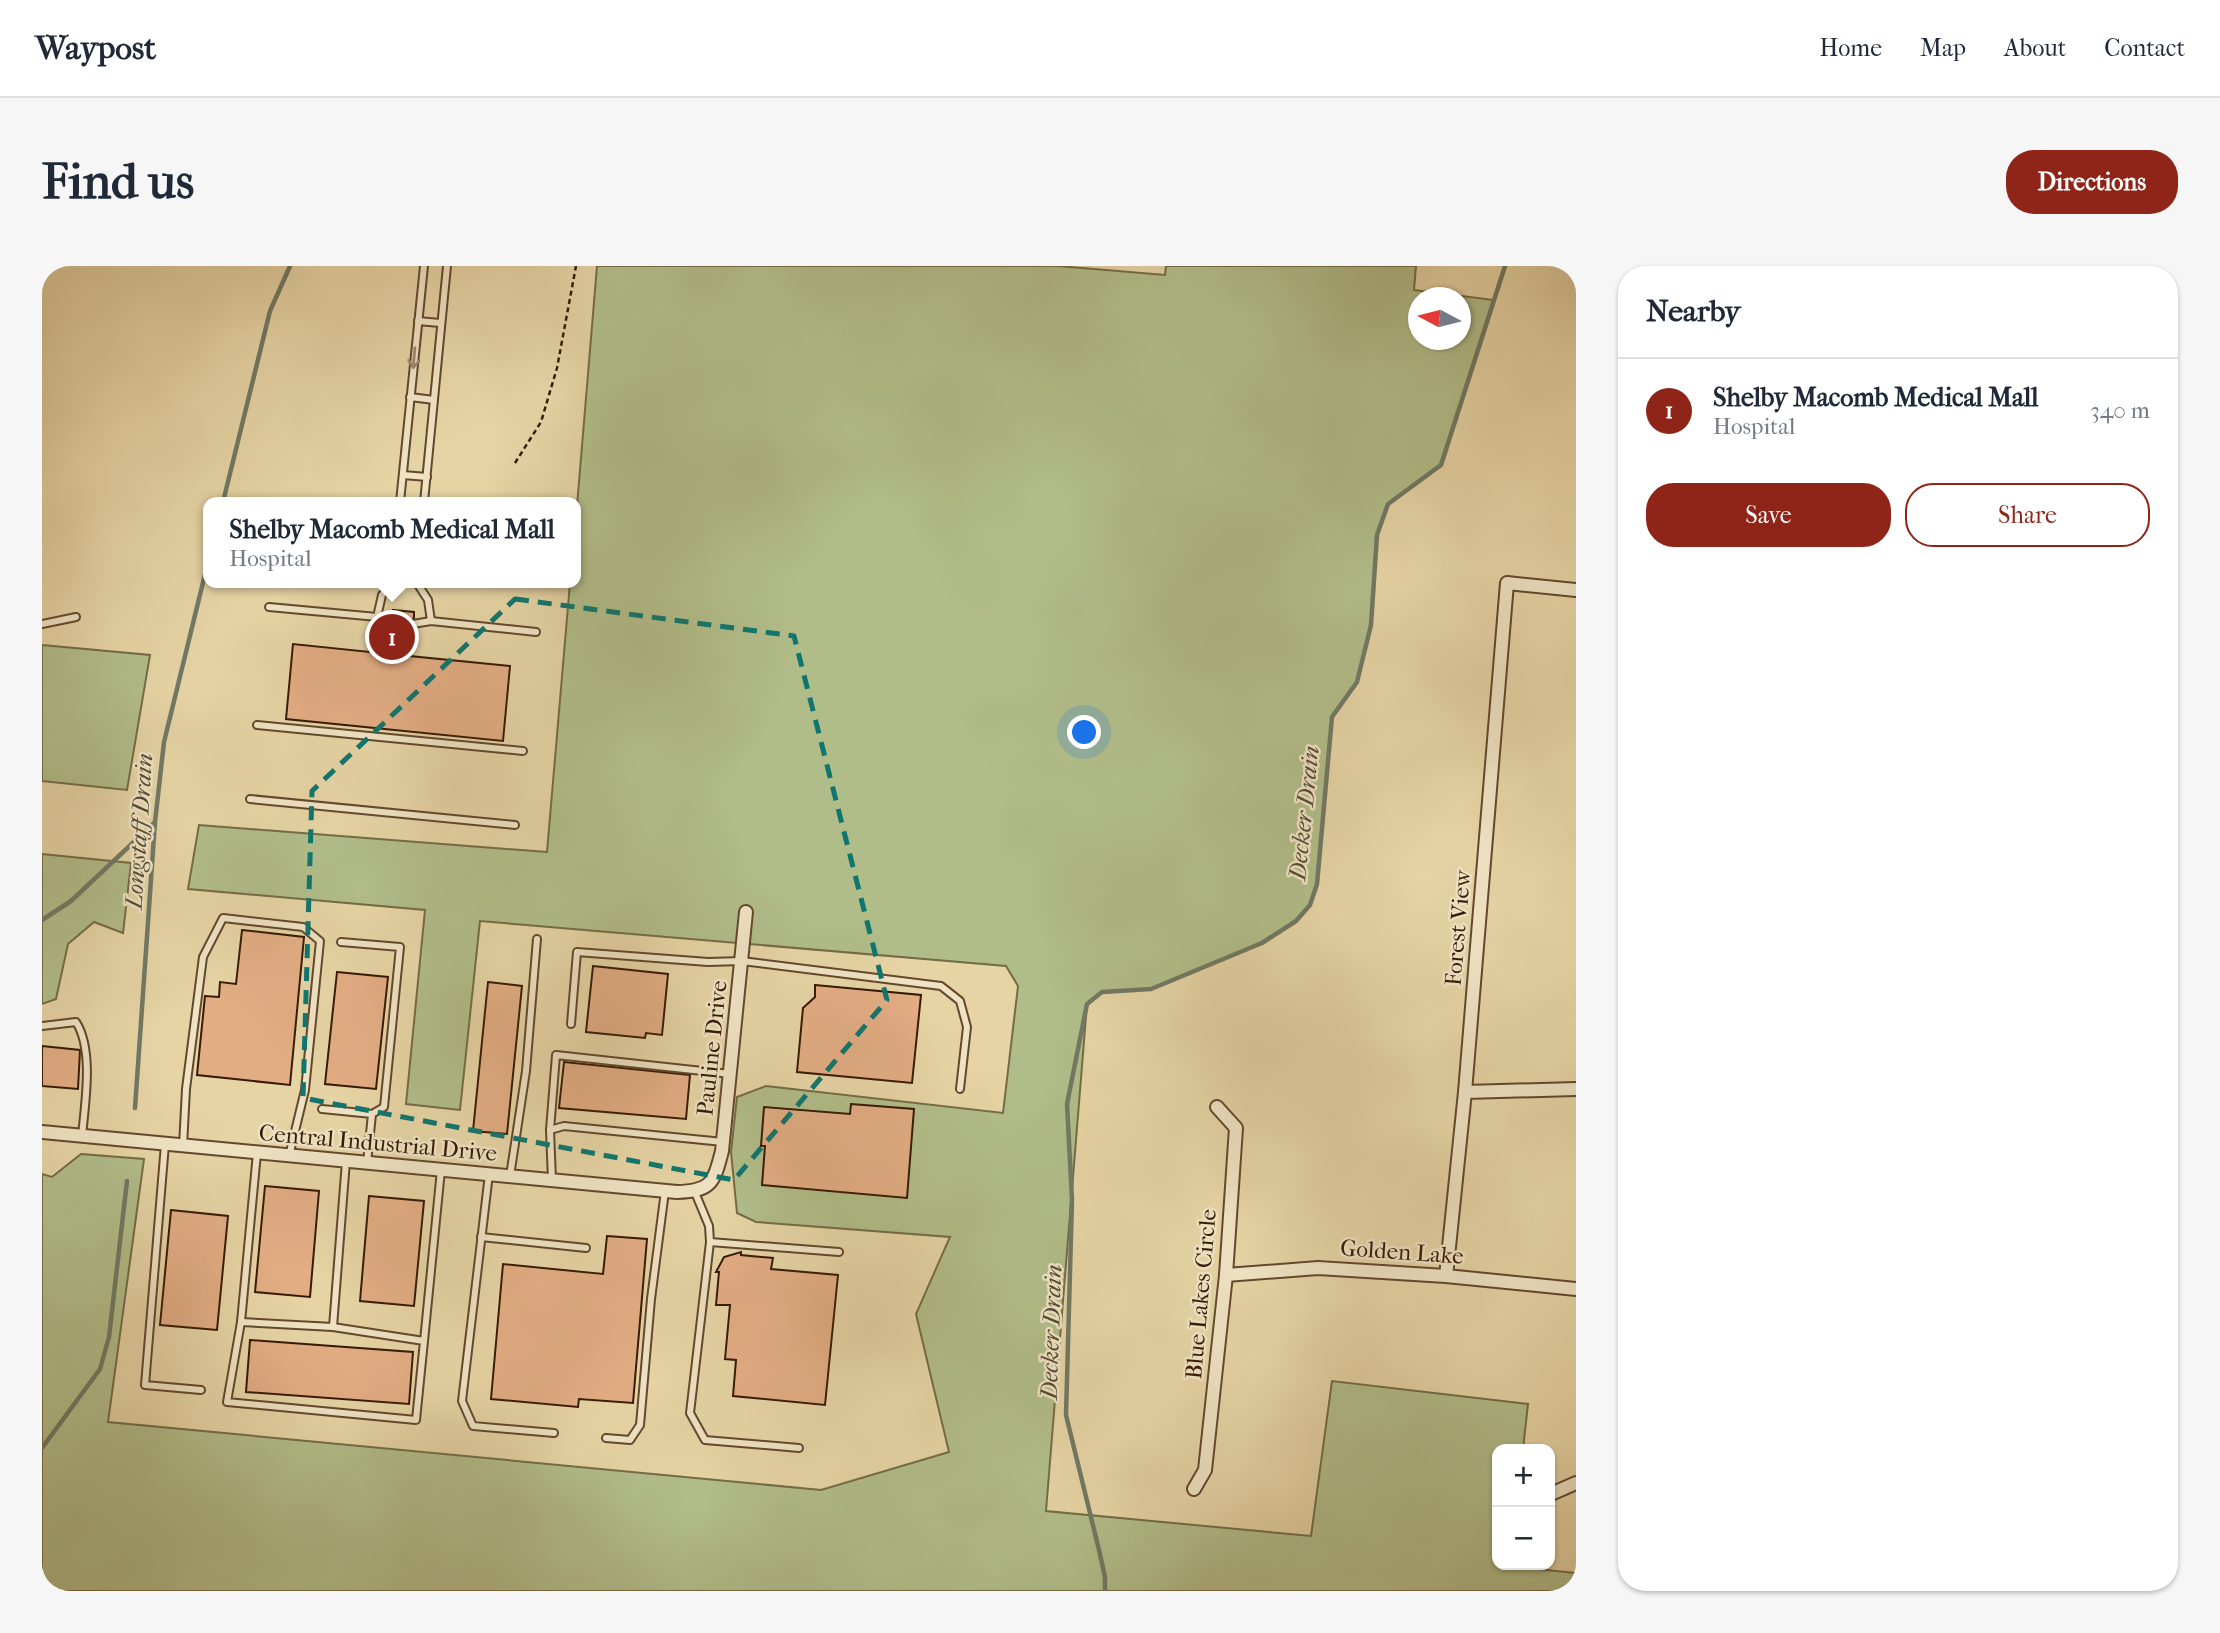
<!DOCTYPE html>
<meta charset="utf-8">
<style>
:root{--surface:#fff;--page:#f6f6f7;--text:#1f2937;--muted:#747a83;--line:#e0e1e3;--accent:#8f2418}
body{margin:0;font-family:"IM FELL French Canon",serif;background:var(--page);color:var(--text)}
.controls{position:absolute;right:21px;bottom:21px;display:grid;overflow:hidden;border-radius:14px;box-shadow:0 2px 5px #0004}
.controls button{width:63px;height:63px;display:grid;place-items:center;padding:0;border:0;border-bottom:2px solid var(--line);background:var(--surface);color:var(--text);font:35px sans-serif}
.compass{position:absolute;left:1366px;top:21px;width:63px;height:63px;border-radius:50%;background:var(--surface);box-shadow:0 2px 5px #0004;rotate:277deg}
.you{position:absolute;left:1043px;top:467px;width:24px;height:24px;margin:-18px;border:5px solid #fff;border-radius:50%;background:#1a73e8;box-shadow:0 0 0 10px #1a73e833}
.badge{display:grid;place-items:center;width:46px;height:46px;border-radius:50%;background:var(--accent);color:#fff;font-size:23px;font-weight:700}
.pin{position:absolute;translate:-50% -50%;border:4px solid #fff;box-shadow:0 2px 7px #0006}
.popup{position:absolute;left:161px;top:231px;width:378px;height:91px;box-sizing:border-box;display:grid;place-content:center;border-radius:14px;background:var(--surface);filter:drop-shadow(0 2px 5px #0005);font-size:23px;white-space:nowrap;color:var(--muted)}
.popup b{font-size:26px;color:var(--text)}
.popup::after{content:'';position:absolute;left:50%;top:100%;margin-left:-14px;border:14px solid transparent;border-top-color:var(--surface)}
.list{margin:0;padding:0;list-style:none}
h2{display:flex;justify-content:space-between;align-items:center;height:91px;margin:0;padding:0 28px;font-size:30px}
h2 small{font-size:23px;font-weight:400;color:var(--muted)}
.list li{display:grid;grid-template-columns:46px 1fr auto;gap:21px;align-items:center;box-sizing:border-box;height:105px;padding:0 28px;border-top:2px solid var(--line)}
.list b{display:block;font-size:26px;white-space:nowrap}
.list p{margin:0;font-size:23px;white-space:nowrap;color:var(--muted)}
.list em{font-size:23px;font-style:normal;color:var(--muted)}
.actions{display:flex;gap:14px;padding:21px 28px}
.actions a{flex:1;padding:16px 0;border:2px solid var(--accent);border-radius:28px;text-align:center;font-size:24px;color:var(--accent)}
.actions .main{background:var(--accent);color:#fff}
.map{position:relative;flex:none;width:1534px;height:1325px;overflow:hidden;border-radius:28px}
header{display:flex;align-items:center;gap:42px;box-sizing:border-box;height:98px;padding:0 35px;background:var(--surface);border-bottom:2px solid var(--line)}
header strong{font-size:33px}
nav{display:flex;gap:38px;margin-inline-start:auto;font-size:24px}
.intro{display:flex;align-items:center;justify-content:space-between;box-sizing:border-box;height:168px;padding:0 42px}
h1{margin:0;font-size:49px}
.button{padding:18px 32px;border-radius:28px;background:var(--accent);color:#fff;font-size:24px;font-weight:700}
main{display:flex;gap:42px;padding:0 42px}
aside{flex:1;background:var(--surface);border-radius:28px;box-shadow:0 2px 5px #0004}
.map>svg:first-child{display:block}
.green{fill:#b1bd89;stroke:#746c47;stroke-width:2;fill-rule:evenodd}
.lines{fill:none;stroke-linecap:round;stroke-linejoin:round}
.stream{stroke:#717964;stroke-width:4.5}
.building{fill:#e3ad84;stroke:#371a05;stroke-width:2}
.service-casing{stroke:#63482d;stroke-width:10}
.minor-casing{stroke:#63482d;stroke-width:16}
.path{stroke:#371a05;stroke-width:2.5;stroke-dasharray:5 3.5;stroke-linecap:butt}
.service{stroke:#efe3c4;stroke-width:6}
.minor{stroke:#efe3c4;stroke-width:12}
.oneway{stroke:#9c896e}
.marked{fill:none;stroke:#0f766e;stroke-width:5;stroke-dasharray:14 9;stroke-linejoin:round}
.labels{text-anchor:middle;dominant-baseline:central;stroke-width:5;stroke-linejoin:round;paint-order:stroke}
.street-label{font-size:23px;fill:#371a05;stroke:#efe3c4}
.water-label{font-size:24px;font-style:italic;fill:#544a34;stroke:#efe3c4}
</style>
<header>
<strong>Waypost</strong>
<nav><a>Home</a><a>Map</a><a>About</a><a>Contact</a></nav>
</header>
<div class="intro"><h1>Find us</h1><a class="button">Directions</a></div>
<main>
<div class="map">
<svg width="1534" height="1325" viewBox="0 0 1534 1325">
<rect width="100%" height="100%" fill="#e6d4a5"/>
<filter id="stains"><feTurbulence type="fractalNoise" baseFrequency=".00286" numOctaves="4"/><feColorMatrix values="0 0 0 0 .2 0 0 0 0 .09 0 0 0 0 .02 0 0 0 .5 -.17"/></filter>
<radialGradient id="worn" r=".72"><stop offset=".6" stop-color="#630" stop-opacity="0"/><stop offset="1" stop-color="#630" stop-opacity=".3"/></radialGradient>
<!-- green -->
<g class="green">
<path d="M555 0H1016L1123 9 1124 0H1374L1372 24 1452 34 1399 199 1346 238 1335 269 1329 359 1315 416 1290 451 1275 618 1268 639 1254 655 1220 677 1109 723 1060 726 1045 738 1004 1245 1269 1270 1290 1115 1486 1138 1481 1183H1455V1299L1534 1307V1325H0V908L10 911 39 888 102 893 66 1156 779 1224 907 1186 874 1048 908 971 714 956 695 947 689 886 695 831 724 820 961 847 976 720 964 700 438 655 418 844 364 838 383 644 146 623 157 559 505 586 528 317H534V252ZM1377 32H1419V74H1377Z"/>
<path d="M0 379 108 389 85 524 0 515Z"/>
<path d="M0 588 89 597 81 667 52 656 26 678 14 733 0 738Z"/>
</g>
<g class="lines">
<!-- stream -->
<g class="stream">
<path d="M181 236 228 45 248 0"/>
<path d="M0 654 29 635 112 557"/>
<path d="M93 842 113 556 122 476 166 296"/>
<path d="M0 1182 58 1103 67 1071 85 915"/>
<path d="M1063 1325V1311L1057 1284 1024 1149 1030 934 1025 838 1045 738 1060 726 1109 723 1220 677 1254 655 1268 639 1275 618 1290 451 1315 416 1329 359 1335 269 1346 238 1399 199 1463 0"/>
</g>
</g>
<!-- building -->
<g class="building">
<path d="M351 344 372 346V352L366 357V361L371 364 368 390 468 400 461 475 244 453 251 378 347 388 349 362 356 357 355 353 351 350Z"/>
<path d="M200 664 262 671 248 819 155 809 163 730 177 731 178 716 194 718Z"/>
<path d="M551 700 626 708 620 769 604 767 603 772 544 766Z"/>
<path d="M295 706 346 711 334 823 283 818Z"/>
<path d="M446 716 480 720 465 868 431 865Z"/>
<path d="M773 719 879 729 870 817 755 806 761 742 773 731Z"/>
<path d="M0 780 38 784 36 823 0 820Z"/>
<path d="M522 796 648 809 644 853 517 842Z"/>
<path d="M809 838 872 843 865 932 720 919 723 880H719L722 841 808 848Z"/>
<path d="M223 920 277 925 268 1031 213 1026Z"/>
<path d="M327 930 382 935 372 1040 318 1035Z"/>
<path d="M129 944 186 950 175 1064 118 1059Z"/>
<path d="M565 970 605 973 591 1137 537 1133 536 1141 449 1133 461 998 561 1008Z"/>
<path d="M699 986V989L731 992 729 1003 796 1009 783 1139 691 1130 694 1094 683 1093 688 1039H674L677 1006H674L682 991Z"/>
<path d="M208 1074 371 1086 367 1138 204 1126Z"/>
</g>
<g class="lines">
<!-- service casing -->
<g class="service-casing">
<g id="service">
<path d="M376 55 398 57"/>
<path d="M368 131 392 134"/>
<path d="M361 209 385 211"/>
<path d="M358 236 382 0"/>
<path d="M382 236 405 0"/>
<path d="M375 317 386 334 389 355"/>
<path d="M227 341 335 351 350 356"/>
<path d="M335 351 340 329 349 317"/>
<path d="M0 358 34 351"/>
<path d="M371 358 389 355 494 366"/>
<path d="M215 459 481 485"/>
<path d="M208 533 473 559"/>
<path d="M299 676 358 681 342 841 330 848"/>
<path d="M529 758 535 686 666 696 700 695 899 720 918 735 925 761 918 823"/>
<path d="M0 760 34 756C52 784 43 837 40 870"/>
<path d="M280 843 330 848 325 897"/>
<path d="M508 864 514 789 688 808"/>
<path d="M123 878 103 1119 159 1124"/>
<path d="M141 880 144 823 161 691 181 652 261 661 278 675 263 824 247 890"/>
<path d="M447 908 420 1135 431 1160 512 1167"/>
<path d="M468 910 484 805 495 673"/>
<path d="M510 914 508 864 522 860 681 876"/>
<path d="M652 924 667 960 668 976 648 1147 663 1174 757 1182"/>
<path d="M439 971 544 982"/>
<path d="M668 976 797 986"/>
<path d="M199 1056 215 887"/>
<path d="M291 1061 382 1075 374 1154 185 1136 199 1056 291 1061 304 895"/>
<path d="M382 1075 399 904"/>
<path d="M564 1172 588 1174 598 1159 609 1033 623 925"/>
</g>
</g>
<!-- minor casing -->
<g class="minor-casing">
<g id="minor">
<path d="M1423 826 1534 823"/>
<path d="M0 866 635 926C670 925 672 916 680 885L704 646"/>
<path d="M1184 1009 1276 1002 1404 1010 1534 1023"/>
<path d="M1404 1010 1423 826 1465 317 1534 324"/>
<path d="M1152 1223 1163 1204 1184 1009 1194 862 1175 841"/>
<path d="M1509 1228 1534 1217"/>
</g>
</g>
<!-- path -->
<path class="path" d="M473 197 499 156 515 102 534 0"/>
<!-- service -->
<use href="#service" class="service"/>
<!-- minor -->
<use href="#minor" class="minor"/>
</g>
<!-- one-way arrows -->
<defs><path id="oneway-shaft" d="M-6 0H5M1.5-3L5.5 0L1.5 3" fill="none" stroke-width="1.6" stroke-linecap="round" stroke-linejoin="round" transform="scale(1.75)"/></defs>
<use class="oneway" href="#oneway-shaft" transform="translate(372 92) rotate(95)"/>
<!-- marked area -->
<path class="marked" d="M473 333 752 370 845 734 692 914 261 832 270 525Z"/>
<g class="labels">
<!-- street labels -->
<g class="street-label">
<text transform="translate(1416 662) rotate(-85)">Forest View</text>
<text transform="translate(670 782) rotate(-84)">Pauline Drive</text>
<text transform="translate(336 877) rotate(5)">Central Industrial Drive</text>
<text transform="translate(1360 986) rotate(4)">Golden Lake</text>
<text transform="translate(1159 1028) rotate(-85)">Blue Lakes Circle</text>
</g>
<!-- water labels -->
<g class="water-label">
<text transform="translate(1262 547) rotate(-84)">Decker Drain</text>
<text transform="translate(97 565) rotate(-86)">Longstaff Drain</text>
<text transform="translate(1009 1066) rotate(-88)">Decker Drain</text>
</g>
</g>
<rect width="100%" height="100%" filter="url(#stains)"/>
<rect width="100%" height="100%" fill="url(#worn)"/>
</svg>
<div class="controls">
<button>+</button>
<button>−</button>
</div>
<svg class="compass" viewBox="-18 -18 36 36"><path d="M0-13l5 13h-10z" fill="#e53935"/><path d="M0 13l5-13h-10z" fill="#747a83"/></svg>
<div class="you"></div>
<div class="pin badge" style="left:350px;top:371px">1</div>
<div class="popup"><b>Shelby Macomb Medical Mall</b>Hospital</div>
</div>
<aside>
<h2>Nearby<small></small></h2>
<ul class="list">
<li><span class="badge">1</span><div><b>Shelby Macomb Medical Mall</b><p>Hospital</p></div><em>340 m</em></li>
</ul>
<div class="actions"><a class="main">Save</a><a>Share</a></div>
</aside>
</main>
